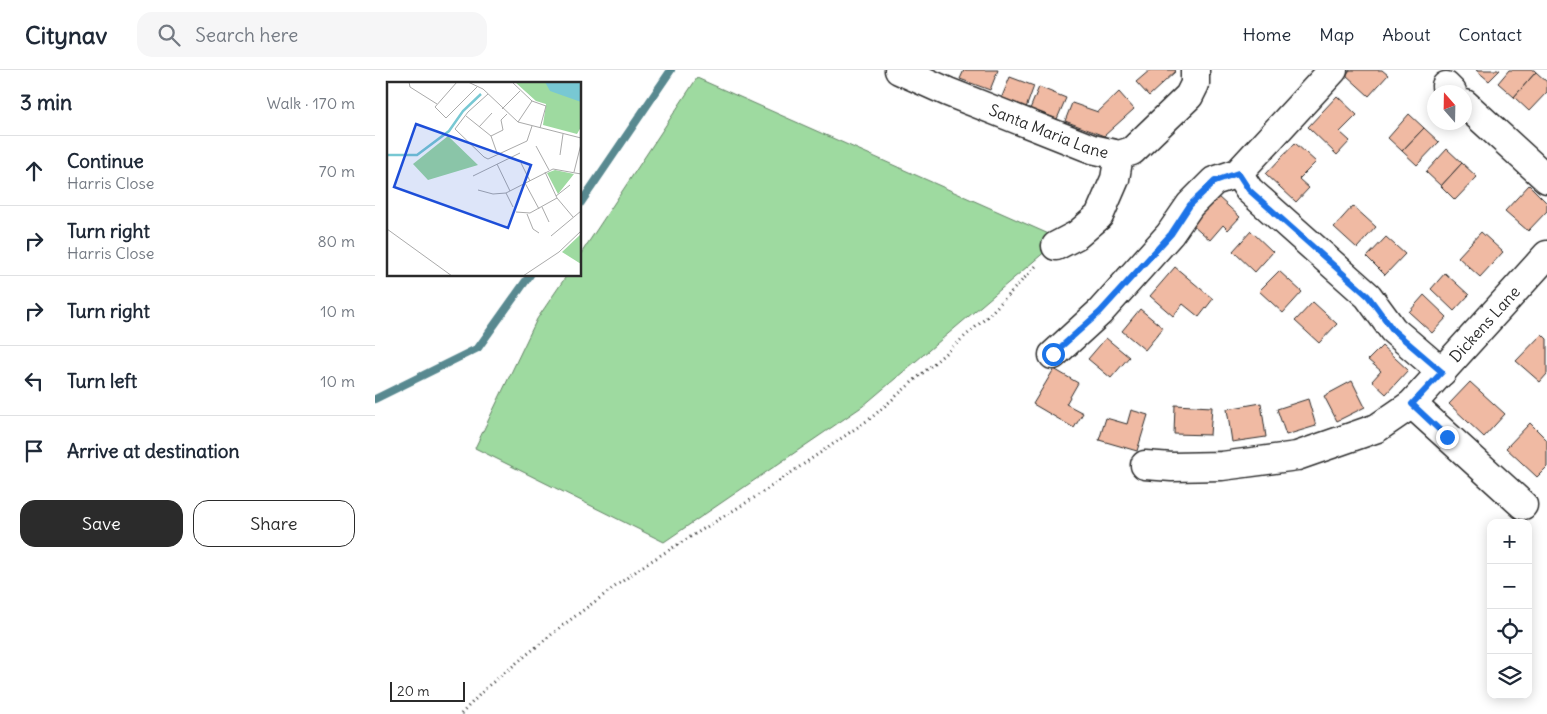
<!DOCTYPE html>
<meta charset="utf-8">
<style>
:root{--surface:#fff;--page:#f6f6f7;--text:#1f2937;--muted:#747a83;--line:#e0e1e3;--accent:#2b2b2b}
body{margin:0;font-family:Delius,sans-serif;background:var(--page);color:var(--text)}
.controls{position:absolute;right:15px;bottom:15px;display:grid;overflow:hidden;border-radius:10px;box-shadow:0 2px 12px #0003}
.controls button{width:45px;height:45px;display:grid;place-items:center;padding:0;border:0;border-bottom:1px solid var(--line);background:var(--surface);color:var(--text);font:25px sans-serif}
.compass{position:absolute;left:1052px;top:15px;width:45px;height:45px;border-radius:50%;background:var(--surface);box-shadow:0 2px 12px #0003;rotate:340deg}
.scale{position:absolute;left:15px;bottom:12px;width:75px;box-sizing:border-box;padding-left:5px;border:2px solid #2b2b2b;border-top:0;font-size:14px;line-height:18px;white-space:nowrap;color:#2b2b2b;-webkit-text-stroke:4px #fff;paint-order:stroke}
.stop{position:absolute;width:15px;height:15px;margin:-11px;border:4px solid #1a73e8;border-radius:50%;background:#fff}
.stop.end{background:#1a73e8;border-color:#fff;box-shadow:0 1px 5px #0008}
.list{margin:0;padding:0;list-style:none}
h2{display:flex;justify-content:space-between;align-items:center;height:65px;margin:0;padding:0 20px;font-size:21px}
h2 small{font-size:16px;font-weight:400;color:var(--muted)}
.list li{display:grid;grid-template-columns:32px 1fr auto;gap:15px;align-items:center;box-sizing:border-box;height:70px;padding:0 20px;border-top:1px solid var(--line)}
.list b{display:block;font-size:19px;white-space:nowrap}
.list p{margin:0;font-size:16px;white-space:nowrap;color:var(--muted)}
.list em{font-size:16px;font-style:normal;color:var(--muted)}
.actions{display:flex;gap:10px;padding:15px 20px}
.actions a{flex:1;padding:11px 0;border:1px solid var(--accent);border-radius:15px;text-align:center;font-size:18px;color:var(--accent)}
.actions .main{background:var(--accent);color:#fff}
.icon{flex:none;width:28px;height:28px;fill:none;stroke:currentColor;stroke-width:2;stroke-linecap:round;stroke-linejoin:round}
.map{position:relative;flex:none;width:1172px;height:644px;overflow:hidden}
header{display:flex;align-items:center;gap:30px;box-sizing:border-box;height:70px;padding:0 25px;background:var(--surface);border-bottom:1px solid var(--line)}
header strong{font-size:24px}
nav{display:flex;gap:28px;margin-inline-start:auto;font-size:18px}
.search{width:350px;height:45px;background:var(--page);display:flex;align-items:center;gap:12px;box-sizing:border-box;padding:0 18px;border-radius:15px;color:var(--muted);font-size:19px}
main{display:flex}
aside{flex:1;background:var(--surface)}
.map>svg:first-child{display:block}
.green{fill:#9edaa0;stroke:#648266}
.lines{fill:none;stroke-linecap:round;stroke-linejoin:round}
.stream{stroke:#598990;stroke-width:8}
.building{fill:#f0baa3;stroke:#2b2b2b}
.minor-casing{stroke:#2b2b2b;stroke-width:31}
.path{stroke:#2b2b2b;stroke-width:3;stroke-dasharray:1 4;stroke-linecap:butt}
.minor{stroke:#fff;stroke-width:28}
.route{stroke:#1a73e8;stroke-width:6}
.labels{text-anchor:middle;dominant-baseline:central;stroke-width:4;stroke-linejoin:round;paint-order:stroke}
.street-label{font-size:16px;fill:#2b2b2b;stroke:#fff}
.inset-river{fill:none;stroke:#78c8d3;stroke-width:2.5}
.inset-road{fill:none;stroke:#aaa;stroke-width:1}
.view{fill:#1d4ed8;fill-opacity:0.15;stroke:#1d4ed8;stroke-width:2.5}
.inset-edge{fill:none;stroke:#2b2b2b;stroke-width:2.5}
</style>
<header>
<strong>Citynav</strong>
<div class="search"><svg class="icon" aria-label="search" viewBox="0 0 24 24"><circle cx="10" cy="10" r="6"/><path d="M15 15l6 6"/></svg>Search here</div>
<nav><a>Home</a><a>Map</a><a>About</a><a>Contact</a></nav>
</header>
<main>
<aside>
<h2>3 min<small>Walk · 170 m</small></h2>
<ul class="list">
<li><svg class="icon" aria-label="ahead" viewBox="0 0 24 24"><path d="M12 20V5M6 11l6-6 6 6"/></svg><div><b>Continue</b><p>Harris Close</p></div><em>70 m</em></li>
<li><svg class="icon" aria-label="right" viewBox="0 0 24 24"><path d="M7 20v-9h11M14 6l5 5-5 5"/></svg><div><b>Turn right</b><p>Harris Close</p></div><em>80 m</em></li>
<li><svg class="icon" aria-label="right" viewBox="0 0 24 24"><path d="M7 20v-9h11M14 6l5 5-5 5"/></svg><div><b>Turn right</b></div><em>10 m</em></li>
<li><svg class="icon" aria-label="left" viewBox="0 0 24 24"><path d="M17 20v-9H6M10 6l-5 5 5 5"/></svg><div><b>Turn left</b></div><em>10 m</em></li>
<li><svg class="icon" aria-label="arrive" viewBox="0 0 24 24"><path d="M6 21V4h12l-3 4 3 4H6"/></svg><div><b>Arrive at destination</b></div></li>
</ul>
<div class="actions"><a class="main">Save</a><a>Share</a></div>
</aside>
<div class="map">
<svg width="1172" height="644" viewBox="0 0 1172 644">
<rect width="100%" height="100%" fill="#fff"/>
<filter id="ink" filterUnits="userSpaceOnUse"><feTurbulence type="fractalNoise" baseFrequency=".02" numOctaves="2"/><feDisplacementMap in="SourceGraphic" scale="10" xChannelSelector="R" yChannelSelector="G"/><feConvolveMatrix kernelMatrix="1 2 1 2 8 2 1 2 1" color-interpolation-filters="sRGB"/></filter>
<g filter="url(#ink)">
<!-- green -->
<path class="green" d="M322 8 685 169 488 336 289 472 100 378 162 249 192 205H205V185Z"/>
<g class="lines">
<!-- stream -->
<g class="stream">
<path d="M205 134 296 0"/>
<path d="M0 329 103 278 155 205"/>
</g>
</g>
<!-- building -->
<g class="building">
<path d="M589 0H623L615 20 585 9Z"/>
<path d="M775 0H800L801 1 774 26 761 12Z"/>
<path d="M975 0H1007L1013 5 994 26 971 5Z"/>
<path d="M1101 0H1125L1114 11Z"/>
<path d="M1134 0H1159L1161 2 1139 27 1123 13Z"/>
<path d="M1161 2 1172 12V22L1154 41 1139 27Z"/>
<path d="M635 7 659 16 651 38 626 29Z"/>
<path d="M664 17 691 28 682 49 655 39Z"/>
<path d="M744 22 759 39 729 66 690 51 697 33 723 42Z"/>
<path d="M962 26 982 45 965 62 975 71 962 85 933 57Z"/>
<path d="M1034 44 1049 58 1027 81 1013 68Z"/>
<path d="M1049 58 1064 72 1042 95 1027 81Z"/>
<path d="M920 73 941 92 924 109 934 118 921 132 891 104Z"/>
<path d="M1072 79 1087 93 1066 116 1051 102Z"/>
<path d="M1087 93 1102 107 1080 130 1066 116Z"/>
<path d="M1154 115 1172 133V141L1153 161 1130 141Z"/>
<path d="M842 126 865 147 853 160 848 155 835 170 816 153Z"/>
<path d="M978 136 1001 157 982 178 959 157Z"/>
<path d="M876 161 898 182 880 202 858 181Z"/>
<path d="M1106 162 1128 182 1105 207 1083 187Z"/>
<path d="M1011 167 1030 184 1010 205 992 187Z"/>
<path d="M800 197 838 229 824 247 808 234 798 246 775 226Z"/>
<path d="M904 201 927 222 908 243 884 221Z"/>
<path d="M1070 203 1094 225 1079 241 1056 219Z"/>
<path d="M1049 225 1072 247 1057 263 1034 242Z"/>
<path d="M938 232 962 254 944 273 920 251Z"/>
<path d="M765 239 788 258 770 280 747 261Z"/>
<path d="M1167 264 1172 269V304L1165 312 1141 291Z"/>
<path d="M731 268 754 287 736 308 713 289Z"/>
<path d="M1007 276 1033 300 1011 324 997 311 1006 301 993 290Z"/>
<path d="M679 299 703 313 691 334 708 343 699 358 658 334Z"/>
<path d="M977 311 990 337 962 351 949 326Z"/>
<path d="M1095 312 1130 344 1109 367 1074 334Z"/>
<path d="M933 329 941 356 911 365 902 339Z"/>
<path d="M886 333 891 367 857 372 852 339Z"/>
<path d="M800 335 837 337 835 365 799 364Z"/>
<path d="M756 340 773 345 762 381 724 370 731 348 752 354Z"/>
<path d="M1155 353 1172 370V397L1162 407 1131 378Z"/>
</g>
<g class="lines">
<!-- minor casing -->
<g class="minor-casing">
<g id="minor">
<path id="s1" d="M524 0 573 22 717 79 744 85 757 81 814 26 820 14V0"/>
<path d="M1071 16 1077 22"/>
<path d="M1090 34 1172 109"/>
<path d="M863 103 874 120 993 226 1018 260 1067 302"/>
<path d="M681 176 702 165 724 146 740 109 744 85"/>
<path d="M678 285 725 242 795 164 815 135 839 111 863 103 958 0"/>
<path d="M1037 334 1148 435"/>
<path id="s2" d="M770 395 797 397 847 396 922 386 1002 358 1037 334 1172 185"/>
</g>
</g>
<!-- path -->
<path class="path" d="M86 644 112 617 187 556 268 496 382 426 496 348 611 248 663 194"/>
<!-- minor -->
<use href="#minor" class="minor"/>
</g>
</g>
<g class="lines" filter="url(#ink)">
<!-- route -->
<path class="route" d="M678 284 725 242 796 164 815 135 840 111 863 103 874 120 993 226 1018 260 1067 302 1037 334 1072 367"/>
</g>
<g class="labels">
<!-- street labels -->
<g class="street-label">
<text stroke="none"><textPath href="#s1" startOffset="162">Santa Maria Lane</textPath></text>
<text stroke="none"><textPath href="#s2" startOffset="388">Dickens Lane</textPath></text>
</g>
</g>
<!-- overview -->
<g transform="translate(12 12)">
<rect width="194" height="194" fill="#fff"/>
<path d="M128 0H194V45L190 52 156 43 159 22 149 19ZM61 54 91 83 41 98 26 82ZM168 88 187 92 171 112 160 91ZM194 152V182L175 170Z" fill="#9edaa0"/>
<path d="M158 0H194V20L163 9Z" fill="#78c8d3"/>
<path class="inset-river" d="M0 73H30L62 49 76 29 94 12"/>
<path class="inset-road" d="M22 0 23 5 50 22M70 0 48 25 59 36 90 5M81 0 96 7 131 40 194 56M125 0 145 19 159 24 153 46M101 12 81 30 68 47 97 75 101 77 140 59 145 44M115 27 133 9M79 34 104 54 116 48 114 38 120 32M131 40 145 19M92 45 105 31M104 54 110 71M149 64 162 88M173 73 176 52M134 81 143 99M110 82 123 109M158 90 170 116 186 135M187 90 194 62M86 94 133 71M138 101 152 127M91 108 106 112 119 111 166 87 194 92M119 111 126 125M169 114 183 103M155 125 162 140M129 130 143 131 170 116M140 132 146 147 152 151M0 147 65 194M164 154 194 129M136 194 172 170 194 149"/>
<path class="view" d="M29 42 144 83 121 146 7 105Z"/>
<rect width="194" height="194" class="inset-edge"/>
</g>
</svg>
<div class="controls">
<button>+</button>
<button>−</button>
<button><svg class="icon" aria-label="locate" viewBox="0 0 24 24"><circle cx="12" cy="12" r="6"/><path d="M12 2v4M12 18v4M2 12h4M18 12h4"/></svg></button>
<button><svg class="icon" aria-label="layers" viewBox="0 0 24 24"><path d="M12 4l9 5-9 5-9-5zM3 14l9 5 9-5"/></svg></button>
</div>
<svg class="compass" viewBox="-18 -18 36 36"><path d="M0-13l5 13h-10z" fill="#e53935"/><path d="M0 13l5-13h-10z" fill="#747a83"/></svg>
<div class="scale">20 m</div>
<div class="stop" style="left:678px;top:284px"></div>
<div class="stop end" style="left:1072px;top:367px"></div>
</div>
</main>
